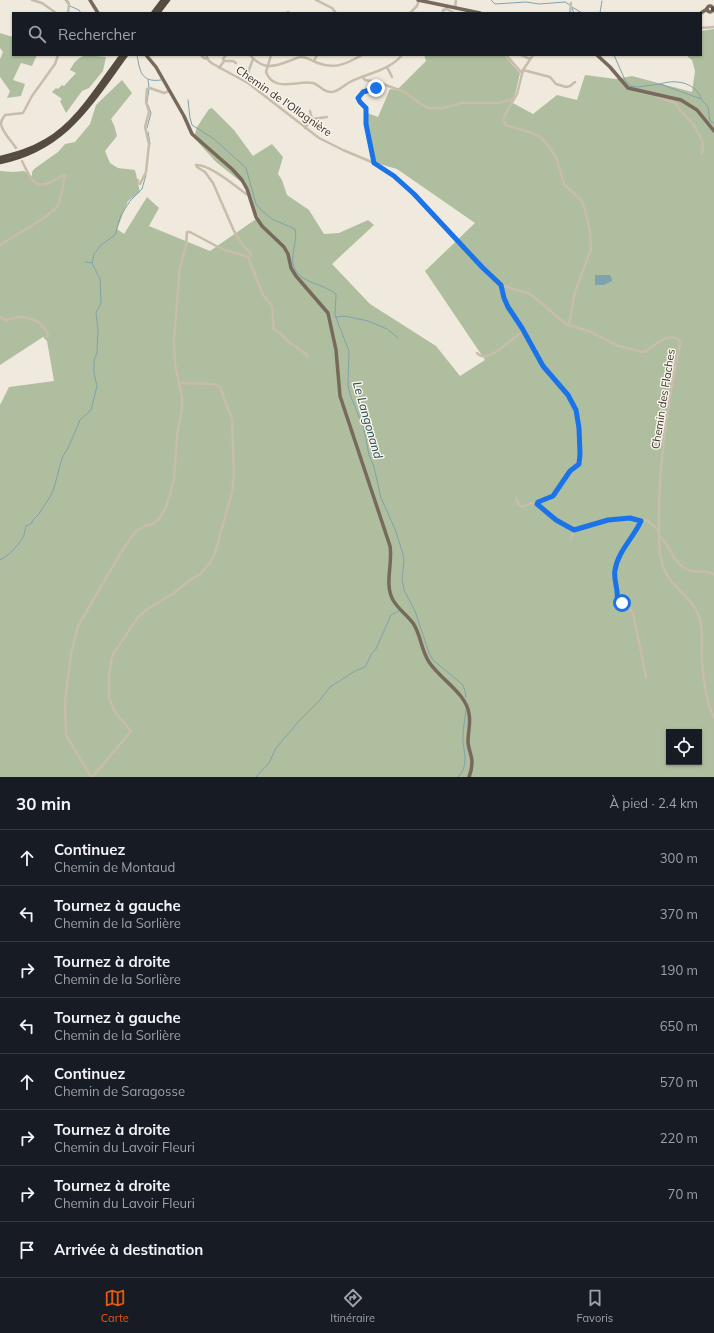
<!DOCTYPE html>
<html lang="fr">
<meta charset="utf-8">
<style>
:root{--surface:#171b24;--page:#20242c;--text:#f1f3f6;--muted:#9ea1a6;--line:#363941;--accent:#ea580c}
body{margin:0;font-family:Mulish,sans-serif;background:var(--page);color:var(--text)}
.controls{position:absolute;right:12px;bottom:12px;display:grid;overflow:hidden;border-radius:0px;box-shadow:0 1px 3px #0004}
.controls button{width:36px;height:36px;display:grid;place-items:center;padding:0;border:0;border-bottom:1px solid var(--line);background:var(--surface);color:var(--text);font:20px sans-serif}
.stop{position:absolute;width:12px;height:12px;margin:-9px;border:3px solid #1a73e8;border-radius:50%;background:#fff}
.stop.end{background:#1a73e8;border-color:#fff;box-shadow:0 1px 4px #0008}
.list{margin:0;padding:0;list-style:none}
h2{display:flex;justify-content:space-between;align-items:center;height:52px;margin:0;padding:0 16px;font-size:17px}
h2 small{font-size:13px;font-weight:400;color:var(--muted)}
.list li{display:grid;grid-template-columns:26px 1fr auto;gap:12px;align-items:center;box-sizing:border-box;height:56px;padding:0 16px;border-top:1px solid var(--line)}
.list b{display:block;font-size:15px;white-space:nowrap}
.list p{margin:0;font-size:13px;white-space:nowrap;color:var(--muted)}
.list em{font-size:13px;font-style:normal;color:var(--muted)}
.icon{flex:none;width:22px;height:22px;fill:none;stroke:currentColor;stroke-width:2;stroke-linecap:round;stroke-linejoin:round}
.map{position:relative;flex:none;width:714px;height:777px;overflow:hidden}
.search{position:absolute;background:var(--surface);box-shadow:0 1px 3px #0004;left:12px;right:12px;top:12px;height:44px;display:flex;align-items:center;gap:10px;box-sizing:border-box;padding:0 14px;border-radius:0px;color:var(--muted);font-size:15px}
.sheet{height:500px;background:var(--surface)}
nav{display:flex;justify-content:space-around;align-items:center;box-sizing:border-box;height:56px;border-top:1px solid var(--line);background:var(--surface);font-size:11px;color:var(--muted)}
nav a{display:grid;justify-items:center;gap:2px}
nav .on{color:var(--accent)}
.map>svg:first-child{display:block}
.green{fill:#afbe9f;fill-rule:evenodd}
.water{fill:#7fa3ab}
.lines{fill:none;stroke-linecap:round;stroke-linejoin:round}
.stream{stroke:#7fa3ab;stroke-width:1}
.minor{stroke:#c8bcaa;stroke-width:2.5}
.major{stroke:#77695b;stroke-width:3.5}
.highway{stroke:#564b41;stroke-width:4.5}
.route{stroke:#1a73e8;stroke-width:5}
.labels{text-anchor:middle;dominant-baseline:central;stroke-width:3;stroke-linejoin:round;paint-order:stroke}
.street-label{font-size:11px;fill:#362f29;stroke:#f8f4ea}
.water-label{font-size:12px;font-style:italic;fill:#224954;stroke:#f8f4ea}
</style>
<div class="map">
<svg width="714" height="777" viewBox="0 0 714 777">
<rect width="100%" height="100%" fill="#f0eade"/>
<!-- green -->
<g class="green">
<path d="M714 29V777H0V405L9 387 54 381 47 341 43 337 0 365V171L13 172 24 171 32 176V172L34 169 58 152 65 144 75 142 90 124 96 105 122 80 132 93 111 119 114 125 117 136 105 151 110 163 118 168 135 170 140 192 128 201 117 229 124 234 147 197 159 208 149 226 210 251 259 217 255 213 245 185 216 162 194 138 197 127 209 109 212 108 234 130 253 156 272 144 283 157 278 174 282 180 287 195 309 210 324 234 339 233 368 220 374 225 332 264 370 304 436 346 460 376 485 360 425 271 475 223 397 169 376 163 367 124V113L378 117 390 89 397 90 426 61 424 55H504L520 73 515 95 511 102 533 114 557 95 577 100 585 75 616 79 632 76 692 92 695 71 692 60 688 57V55H701V31ZM669 732H699V762H669Z"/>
<path d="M0 33 13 37V55H37L32 66 21 63 13 80 25 84 21 96 7 98 10 91 0 77V59L3 52 0 48Z"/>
<path d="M86 55 106 57 103 71 89 88 82 91 66 113 60 101 62 99 52 92 56 88 58 89 62 85 64 86 76 73 70 70C74 62 77 58 86 55Z"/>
</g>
<!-- water -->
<path class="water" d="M595 275H610L612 279V281L604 285H595Z"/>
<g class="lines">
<!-- stream -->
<g class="stream">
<path d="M65 0 68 4"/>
<path d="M491 0 495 4 526 2 539 4 565 2 570 5"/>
<path d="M70 6 79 10 81 13"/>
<path d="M572 7 582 13"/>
<path d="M572 8 574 13"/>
<path d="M600 13 602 1"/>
<path d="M137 55C140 70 140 83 161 80"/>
<path d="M614 55 625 80 630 86 637 87 660 84 701 99 708 107 710 121 714 123"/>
<path d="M148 80 149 87"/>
<path d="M660 84C675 79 695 82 701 98"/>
<path d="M188 100 190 118 192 125 214 139 246 168 256 204 260 209 272 219 295 229C298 240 291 252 293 264 297 283 323 283 336 294L335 315 349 351 348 386 351 397 364 429 369 455 374 467 381 498 395 529 403 554 404 561 402 579 404 590 415 611 429 653 433 660 463 685 465 691 466 697"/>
<path d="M147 102 149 89"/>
<path d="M147 128 151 113 148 105"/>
<path d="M148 132 150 144"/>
<path d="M85 262 92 263"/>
<path d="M336 317 345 316 368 321 387 329 398 338"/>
<path d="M0 560C10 555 19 545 24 535 25 532 25 529 26 526L31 524 33 520 39 514 51 495 54 488 62 458 69 446 80 420 91 410 97 386 94 373V360L97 353 98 330 96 313 101 303 100 279 92 263 94 254 101 245 115 235 121 215 130 201 142 189 146 175"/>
<path d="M256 777 269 763 276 748 300 720 319 701 330 687 355 671 365 667 372 653 376 649 391 615 399 611"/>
<path d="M458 777C470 765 463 752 463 738 463 728 465 719 466 709"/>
</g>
<!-- minor -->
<g class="minor">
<path d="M32 0 42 3 56 13"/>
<path d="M67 0 69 4 68 13"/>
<path d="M316 0 332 8 336 13"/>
<path d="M446 6 447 9 454 13"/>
<path d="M455 8 456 0"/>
<path d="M287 13 288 12"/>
<path d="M410 13 417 6 419 0"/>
<path d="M443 13V10L447 9"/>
<path d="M570 13 571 3"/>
<path d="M701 28 714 27"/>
<path d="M201 55 204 58 208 59"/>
<path d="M206 55 209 61 213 64 248 83 319 138 343 150 374 163 394 176 421 201 500 285 530 294 566 324 589 331 618 346 643 352 646 351C655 345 667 332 679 340L680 344C668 401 659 460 659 518 659 534 658 551 663 566 670 588 694 597 700 620 704 632 701 647 702 659 703 678 706 701 714 718"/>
<path d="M250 55C262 69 272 68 289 61 293 60 297 57 301 57 307 57 312 61 318 63 335 70 348 63 362 55"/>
<path d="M271 55 266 72C274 93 297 80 313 83 320 85 324 93 332 92 338 92 344 85 350 82 367 73 389 71 402 55"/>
<path d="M506 55 522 73"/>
<path d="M521 55 530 59"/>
<path d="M533 55 523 70 517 94 505 115 503 120 506 125 532 133 540 137 547 144 556 157 564 184 582 201 586 214 590 231 591 249 575 292 569 325"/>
<path d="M224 61 223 59 226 55"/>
<path d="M314 61 317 55"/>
<path d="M387 67 392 77"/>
<path d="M219 68 224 61H233L236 63"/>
<path d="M523 70 550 77 556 84 566 87 570 86 575 82"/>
<path d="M363 77 365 80 377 82 405 92 421 104 428 108H443L461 103H500L513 99"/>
<path d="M245 81 253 59"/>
<path d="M657 95 658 97 675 103 681 111 693 124 702 140 703 151 701 153"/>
<path d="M312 119 327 117"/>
<path d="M305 128 312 119 310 111"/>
<path d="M16 148C12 142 0 129 1 123 1 120 4 117 5 115L23 113 32 96 55 64 58 55"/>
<path d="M374 163 366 124V108L360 102 358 98C363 89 375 91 381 83"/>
<path d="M138 180V183L140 184 146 172 149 144 145 127 149 112 146 102 147 89 150 88 164 93 169 91"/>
<path d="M248 194H246C236 186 208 163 196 165L197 167 205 172 213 183 234 231 241 243 251 254 250 256 248 257 263 295 272 306 274 330 280 333 289 342 306 354 308 357"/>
<path d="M0 245 44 218 58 206 62 192 65 175H63C37 192 34 186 22 161"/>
<path d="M501 285C501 299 511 312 519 323 529 337 535 354 544 369 551 379 562 386 569 396 579 410 583 448 579 464L570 471 553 496 538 502 537 504C546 513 565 531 578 530L608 520 630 518 648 521 659 531"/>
<path d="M0 317 5 320C9 320 13 318 18 317 31 317 46 322 48 337"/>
<path d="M477 353C487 366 513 337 523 331"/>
<path d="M516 498C522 515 526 501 537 503"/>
<path d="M641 521 623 549 616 565 614 576 618 593 617 601 628 606 633 613 646 677"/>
<path d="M659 536C668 541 671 560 684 568 693 574 704 570 714 574"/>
<path d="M571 540 574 530"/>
<path d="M91 777 66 735 65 702 71 654 78 626 123 549 136 531 145 526 153 524 159 519 166 507 170 494 174 479 177 436 182 408V397L175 364 174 339 180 267 186 246 187 232H190L222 249 248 257"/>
<path d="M92 777 101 767 131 731 115 712 109 698V676L112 656 138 617 149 608 174 593 190 580 200 574 210 563 215 553 232 492 234 475 232 419 220 387 214 384 179 383"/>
</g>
<!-- major -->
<g class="major">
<path d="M90 0 98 13"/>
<path d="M418 0 480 13"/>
<circle cx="710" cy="9" r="3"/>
<path d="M701 13 707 9"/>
<path d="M146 55 156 67 184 116 192 134 232 169 242 180 247 189 256 217 262 226 284 247 288 254 291 268 296 276 328 313 336 350 340 396 390 546C393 564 384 584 393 600 398 609 407 615 413 623 421 635 421 650 429 662 440 679 467 694 469 714 471 723 468 732 468 741 468 749 472 755 472 762 472 767 471 772 469 777"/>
<path d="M597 55 610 67 628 88 681 100 697 110 714 131"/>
</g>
<!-- highway -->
<g class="highway">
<path d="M713 9H714"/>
<path d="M153 13 163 0"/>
<path d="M158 13 168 0"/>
<path d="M0 158C16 154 31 150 46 141 78 123 100 84 122 55"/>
<path d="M0 162C65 149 90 104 126 55"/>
</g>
</g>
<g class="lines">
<!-- route -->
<path class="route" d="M376 88 363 92 358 98 360 102 366 108V124L374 163 394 176 414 194 482 267 501 285 504 298 508 307 522 328 543 366 568 395 576 410 579 428 580 454 579 464 570 471 553 496 538 502 537 504 556 520 574 530 608 520 630 518 641 521C634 537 618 551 615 570 613 580 619 590 617 600L622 603"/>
</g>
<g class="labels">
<!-- street labels -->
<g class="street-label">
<text transform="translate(284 101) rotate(35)">Chemin de l'Ollagnière</text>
<text transform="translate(663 399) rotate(-81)">Chemin des Flaches</text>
</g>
<!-- water labels -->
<g class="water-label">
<text transform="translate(368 420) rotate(74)">Le Langonand</text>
</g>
</g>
</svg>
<div class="controls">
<button><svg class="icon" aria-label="locate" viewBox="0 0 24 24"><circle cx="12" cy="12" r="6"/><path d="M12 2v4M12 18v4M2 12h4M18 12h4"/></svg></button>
</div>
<div class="stop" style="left:622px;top:603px"></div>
<div class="stop end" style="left:376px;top:88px"></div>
<div class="search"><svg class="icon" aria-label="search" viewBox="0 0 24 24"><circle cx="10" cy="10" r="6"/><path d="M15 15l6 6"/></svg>Rechercher</div>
</div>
<section class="sheet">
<h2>30 min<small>À pied · 2.4 km</small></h2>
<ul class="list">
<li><svg class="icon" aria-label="ahead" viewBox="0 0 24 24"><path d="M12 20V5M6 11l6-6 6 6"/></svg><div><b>Continuez</b><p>Chemin de Montaud</p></div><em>300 m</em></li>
<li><svg class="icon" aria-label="left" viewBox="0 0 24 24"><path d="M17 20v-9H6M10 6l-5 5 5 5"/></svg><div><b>Tournez à gauche</b><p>Chemin de la Sorlière</p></div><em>370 m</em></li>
<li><svg class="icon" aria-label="right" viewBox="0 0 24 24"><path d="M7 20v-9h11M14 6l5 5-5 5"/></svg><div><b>Tournez à droite</b><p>Chemin de la Sorlière</p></div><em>190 m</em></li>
<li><svg class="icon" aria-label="left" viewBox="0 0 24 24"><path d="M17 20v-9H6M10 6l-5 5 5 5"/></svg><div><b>Tournez à gauche</b><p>Chemin de la Sorlière</p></div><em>650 m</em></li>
<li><svg class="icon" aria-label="ahead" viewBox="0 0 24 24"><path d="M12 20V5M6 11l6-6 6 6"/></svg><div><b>Continuez</b><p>Chemin de Saragosse</p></div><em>570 m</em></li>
<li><svg class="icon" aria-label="right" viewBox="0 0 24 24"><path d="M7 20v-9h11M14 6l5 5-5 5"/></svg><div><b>Tournez à droite</b><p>Chemin du Lavoir Fleuri</p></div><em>220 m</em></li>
<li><svg class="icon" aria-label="right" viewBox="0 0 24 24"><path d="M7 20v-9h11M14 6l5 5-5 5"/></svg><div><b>Tournez à droite</b><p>Chemin du Lavoir Fleuri</p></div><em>70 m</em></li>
<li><svg class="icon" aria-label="arrive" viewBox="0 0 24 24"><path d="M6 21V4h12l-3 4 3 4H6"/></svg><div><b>Arrivée à destination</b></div></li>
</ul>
</section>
<nav>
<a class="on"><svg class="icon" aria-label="map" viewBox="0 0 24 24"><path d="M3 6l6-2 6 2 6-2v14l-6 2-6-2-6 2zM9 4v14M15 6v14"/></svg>Carte</a>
<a><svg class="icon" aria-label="directions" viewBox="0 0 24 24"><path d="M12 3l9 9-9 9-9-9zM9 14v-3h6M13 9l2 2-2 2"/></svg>Itinéraire</a>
<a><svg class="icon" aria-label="saved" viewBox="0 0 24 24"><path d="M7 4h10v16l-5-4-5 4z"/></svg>Favoris</a>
</nav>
